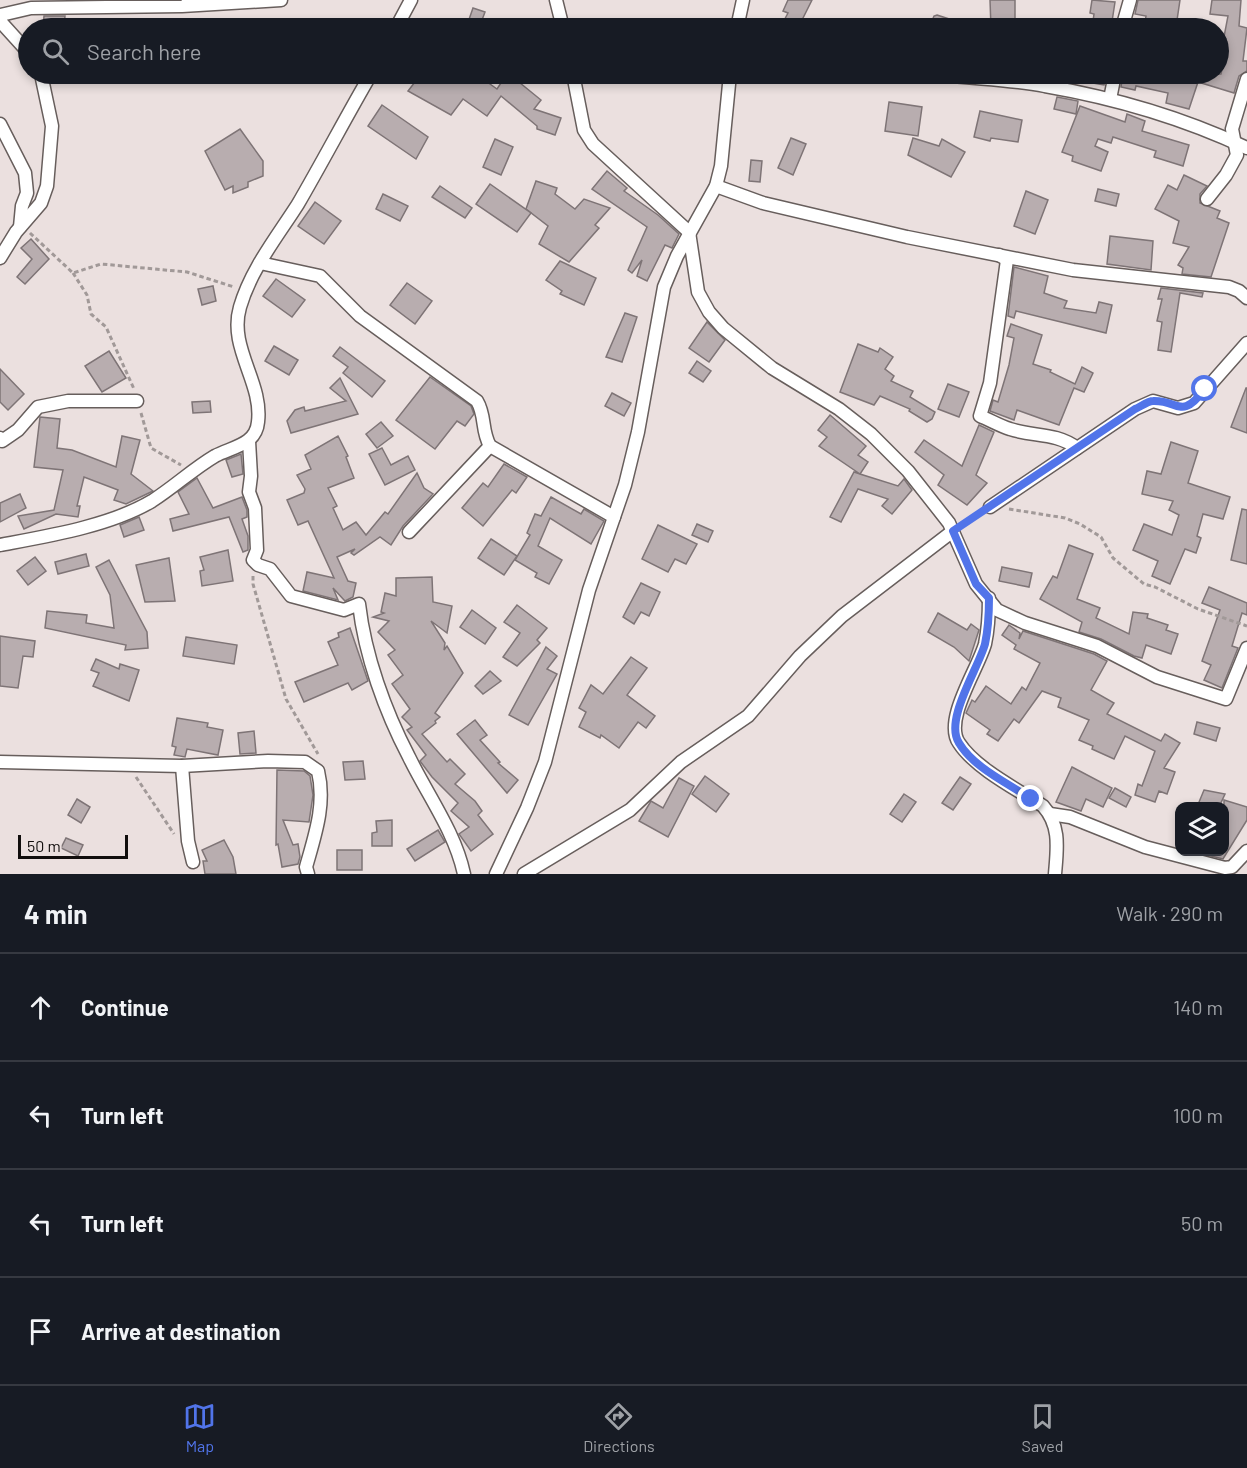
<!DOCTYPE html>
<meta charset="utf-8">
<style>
:root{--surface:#171b24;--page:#20242c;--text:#f1f3f6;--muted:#9ea1a6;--line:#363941;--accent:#5174e9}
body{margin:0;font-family:Barlow,sans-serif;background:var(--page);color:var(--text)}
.controls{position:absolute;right:18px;bottom:18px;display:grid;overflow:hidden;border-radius:12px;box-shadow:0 3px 9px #0003}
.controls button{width:54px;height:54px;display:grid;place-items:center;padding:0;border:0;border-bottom:2px solid var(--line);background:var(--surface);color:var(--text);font:30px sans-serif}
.scale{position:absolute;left:18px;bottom:15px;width:110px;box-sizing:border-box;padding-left:6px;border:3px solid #110e0d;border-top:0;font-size:16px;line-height:21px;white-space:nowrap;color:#110e0d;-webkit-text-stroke:4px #ebe0df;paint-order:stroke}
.stop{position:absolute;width:18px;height:18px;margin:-14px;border:4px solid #5174e9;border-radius:50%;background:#fff}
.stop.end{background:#5174e9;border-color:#fff;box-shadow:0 2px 6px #0008}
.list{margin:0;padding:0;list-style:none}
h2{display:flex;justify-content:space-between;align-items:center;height:78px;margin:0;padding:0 24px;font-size:26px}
h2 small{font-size:20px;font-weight:400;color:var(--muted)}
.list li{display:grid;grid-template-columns:39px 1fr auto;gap:18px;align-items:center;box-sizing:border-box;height:108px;padding:0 24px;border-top:2px solid var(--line)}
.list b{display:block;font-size:22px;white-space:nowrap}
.list em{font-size:20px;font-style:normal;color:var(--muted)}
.icon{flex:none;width:33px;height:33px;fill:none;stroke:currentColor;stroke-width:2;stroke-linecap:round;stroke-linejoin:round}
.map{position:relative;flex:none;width:1247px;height:874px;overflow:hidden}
.search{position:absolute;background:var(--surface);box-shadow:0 3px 9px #0003;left:18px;right:18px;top:18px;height:66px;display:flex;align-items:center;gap:15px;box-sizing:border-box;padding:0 21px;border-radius:33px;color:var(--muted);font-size:22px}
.sheet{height:510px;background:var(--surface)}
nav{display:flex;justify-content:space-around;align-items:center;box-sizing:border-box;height:84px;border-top:2px solid var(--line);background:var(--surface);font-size:16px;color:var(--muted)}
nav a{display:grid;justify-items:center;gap:3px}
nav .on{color:var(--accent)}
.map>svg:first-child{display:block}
.building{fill:#b8adaf;stroke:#7e7476;stroke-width:1.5}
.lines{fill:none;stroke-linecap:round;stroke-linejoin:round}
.street-casing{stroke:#675e5c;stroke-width:15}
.path{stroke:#a19998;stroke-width:3;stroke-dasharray:4.5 3;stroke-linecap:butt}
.street{stroke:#fff;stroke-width:12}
.route{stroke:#5174e9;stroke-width:8}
</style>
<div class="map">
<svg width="1247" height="874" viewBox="0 0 1247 874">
<rect width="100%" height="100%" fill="#ebe0df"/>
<!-- building -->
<g class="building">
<path d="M788 0H812L798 28H780L788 13 783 11Z"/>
<path d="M990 0H1015V28H991Z"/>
<path d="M1092 0 1115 2 1111 28H1092L1094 14 1090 13Z"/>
<path d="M1138 0H1180L1176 27 1158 25V28H1144L1146 16 1135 14Z"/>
<path d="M1212 0H1241L1239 26 1247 28 1243 61H1247V71L1239 76 1234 93 1198 82 1189 109 1166 103 1168 93 1136 86 1135 90 1121 87 1123 74H1221L1227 46V42H1223L1228 16 1210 14Z"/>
<path d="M473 8 485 12 479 28H466Z"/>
<path d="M937 15 971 26V28H929L934 16Z"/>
<path d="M44 16H65L64 28H43Z"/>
<path d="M403 74H476L497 89 507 74H509L541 100 534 109 561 118 555 135 537 129V126L501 96 487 116 463 99 451 115 408 91 415 82Z"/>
<path d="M1075 74H1107L1104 85 1074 80Z"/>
<path d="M1057 97 1078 101 1076 114 1054 109Z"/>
<path d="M889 102 922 107 918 136 885 131Z"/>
<path d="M382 105 428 137 416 159 368 126Z"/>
<path d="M1080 106 1125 122 1127 114 1145 121 1142 131 1189 145 1183 166 1154 157 1156 151 1113 137 1111 143 1098 139 1095 146 1108 152 1101 171 1072 161 1073 156 1062 152Z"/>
<path d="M980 111 1022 120 1018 142 991 138 990 141 974 137Z"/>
<path d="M240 129 263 161V176L248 182V187L233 193V186L225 190 205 151Z"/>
<path d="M791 138 806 144 793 175 778 168Z"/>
<path d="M913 138 939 146 942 139 965 152 951 177 908 155Z"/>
<path d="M495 139 513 147 501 175 483 167Z"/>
<path d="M751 160 762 161 760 182 749 181Z"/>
<path d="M607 171 627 188 624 191 658 215 679 234 672 248 665 245 647 281 637 276 642 260 632 273 628 270 647 227 592 189Z"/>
<path d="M1184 175 1207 186 1200 194V203L1220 211 1217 218 1229 223 1211 277 1182 274 1183 268 1178 265 1189 247 1173 243 1179 221 1155 209 1168 185 1177 190Z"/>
<path d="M536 181 557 188 555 194 575 209 584 199 610 208 595 225 599 228 569 262 539 244 548 226 526 209Z"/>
<path d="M490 184 531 213 517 232 476 204Z"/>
<path d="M440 186 472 208 465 218 432 197Z"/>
<path d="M1098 189 1119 194 1116 206 1095 201Z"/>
<path d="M1026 191 1048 200 1035 234 1014 226Z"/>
<path d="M383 194 408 206 400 221 376 209Z"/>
<path d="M315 202 341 221 324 244 298 226Z"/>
<path d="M1110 236 1153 241 1151 270 1107 264Z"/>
<path d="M31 239 49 259 25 284 17 277 32 259 21 248Z"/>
<path d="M560 261 596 278 584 305 560 294 562 291 546 280Z"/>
<path d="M1014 267 1048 276 1044 293 1067 301 1064 308 1096 313 1099 302 1112 305 1106 333 1016 311 1014 318 1008 316Z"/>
<path d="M276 279 305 300 292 317 263 296Z"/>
<path d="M407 283 432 301 415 324 390 305Z"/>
<path d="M213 286 216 301 202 305 198 289Z"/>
<path d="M1161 288 1203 293 1202 297 1180 293 1171 352 1158 350 1162 322 1157 321 1162 299H1158Z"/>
<path d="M625 313 637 317 622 362 606 357Z"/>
<path d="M707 322 725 340 709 362 689 348Z"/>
<path d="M1011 324 1042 335 1033 364 1051 370 1050 372 1075 384 1082 367 1093 373 1084 392 1074 388 1059 425 1017 410 1014 420 990 411 993 400 998 402 1009 365 1014 338 1007 336Z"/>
<path d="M858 344 878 352 880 348 893 357 885 369 894 376 891 381 913 391 910 397 935 412 932 419 927 422 909 411 910 409 880 396 874 405 840 392Z"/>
<path d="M274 346 298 360 289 375 265 361Z"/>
<path d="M340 347 385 381 372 397 343 373 348 367 333 356Z"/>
<path d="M109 351 126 378 102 392 85 366Z"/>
<path d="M697 361 711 371 703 382 689 373Z"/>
<path d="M0 369 24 394 8 410 0 402Z"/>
<path d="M430 377 471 406 474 414 465 426 457 421 435 449 396 420Z"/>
<path d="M340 378 358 414 291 433 287 421 295 410 304 407 305 411 346 401 330 388Z"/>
<path d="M948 384 969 392 959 417 938 409Z"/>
<path d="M1246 388H1247V433L1231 427Z"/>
<path d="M612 393 631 403 624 416 605 406Z"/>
<path d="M210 401 211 412 193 413 192 402Z"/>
<path d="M830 415 866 446 858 455 868 462 860 474 898 486 904 479 912 490 892 514 882 506 888 499 858 489 841 522 830 517 854 472 860 474 819 446 827 437 818 430Z"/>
<path d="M40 417 60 419 57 448 72 450 116 467 122 436 140 440 131 474 153 491 126 504 114 500 118 490 84 477 77 506H80L78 517 56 514 24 529 18 516 54 510 63 470 34 467Z"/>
<path d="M381 422 393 436 377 448 366 434Z"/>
<path d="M979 425 994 432 976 475 987 483 967 505 938 485 944 475 915 452 924 440 962 466Z"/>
<path d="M338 436 348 456 346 457 354 478 328 488 337 506 333 508 343 530 356 522 366 535 385 512 388 514 417 473 424 488 433 494 403 526 391 545 380 537 354 555 351 553 355 549 337 557 348 581 356 583 353 597 345 601 333 588 338 600 303 591 307 572 334 578 308 521 298 525 287 500 304 493 305 489 297 475 311 469 305 455Z"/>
<path d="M1171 442 1198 451 1188 483 1230 497 1223 519 1203 514 1197 536 1201 538 1196 553 1185 549 1170 584 1152 576 1158 561 1133 550 1144 524 1172 535 1179 515 1169 510 1173 501 1142 494 1147 471 1161 474Z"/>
<path d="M382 448 391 465 408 456 415 470 385 485 369 454Z"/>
<path d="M241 454 243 474 232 477 226 460Z"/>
<path d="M504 464 527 477 516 493 512 490 483 526 462 508 483 483 488 487Z"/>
<path d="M197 478 213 508 242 497 247 510V517L242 519 248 536V550L243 552 229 517 173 531 170 519 189 514 178 492Z"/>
<path d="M20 494 26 508 0 522V503Z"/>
<path d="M551 497 581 514 584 509 604 521 591 544 550 518 538 546 562 560 549 584 535 577 537 573 515 560 530 535 527 533 535 514 541 516Z"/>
<path d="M1242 509 1247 510V564L1231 560Z"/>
<path d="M139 517 144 530 124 537 120 525Z"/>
<path d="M697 524 713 531 708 542 692 535Z"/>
<path d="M658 525 697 544 686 564 675 559 668 572 642 559Z"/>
<path d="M491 539 517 556 504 575 478 558Z"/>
<path d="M1069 545 1093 554 1077 599 1100 608 1096 618 1129 634 1133 612 1148 614 1147 618 1168 625 1166 630 1178 634 1171 654 1146 645 1142 658 1134 656 1101 639 1079 632 1082 622 1040 599 1053 576 1057 578Z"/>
<path d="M228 550 233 581 202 586 200 571 204 570 200 557Z"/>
<path d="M86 554 89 566 58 574 55 562Z"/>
<path d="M35 557 46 571 28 585 17 571Z"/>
<path d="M169 558 175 601 145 602 136 565Z"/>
<path d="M109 560 147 632 148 648 125 650 126 645 45 628 47 611 87 615 86 623 114 628 110 595 96 567Z"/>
<path d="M1002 567 1032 573 1029 587 999 581Z"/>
<path d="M432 577 433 602 452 606 447 633 431 621 445 643 444 650 447 646 463 673 435 713 440 717 435 721 436 723 422 734 447 762 450 759 465 774 455 784 475 801 482 811 478 815 493 834 471 851 459 834 469 827 451 811 458 803 432 777 420 761 426 755 407 730 412 727 402 717 410 709 392 684 403 675 388 655 395 650 378 632 389 621 373 617 384 613 381 612 385 593 396 596V578Z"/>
<path d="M641 583 660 592 649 616 641 612 634 624 623 617Z"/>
<path d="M1209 587 1247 603V615L1242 613 1232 646 1238 648 1222 688 1204 680 1211 665 1202 661 1220 610 1202 603Z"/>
<path d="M517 605 547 628 537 640 540 643 517 666 503 657 520 633 504 622Z"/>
<path d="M472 610 496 628 485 644 460 627Z"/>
<path d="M938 613 967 630 971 624 979 630 969 661 954 647 928 632Z"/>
<path d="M1009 625 1020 633 1019 639 1023 631 1094 654 1107 661 1091 690 1114 703 1107 714 1161 741 1165 734 1180 743 1164 768 1175 772 1167 794 1159 791 1155 802 1135 795 1138 784 1142 786 1155 751 1125 736 1114 759 1092 749 1093 746 1079 740 1089 720 1058 707 1061 698 1042 691 1019 723 1014 719 998 741 987 734 990 730 966 713 972 700 975 702 986 686 1011 704 1022 687 1026 690 1040 663 1014 649 1016 645 1002 635Z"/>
<path d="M350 628 368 681 352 690 348 683 304 702 295 682 338 665 328 642 339 637 338 633Z"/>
<path d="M0 636 35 641 33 657 23 656 18 688 0 686Z"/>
<path d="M186 637 237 645 234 664 183 656Z"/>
<path d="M546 647 557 656 547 669 557 674 528 725 509 715Z"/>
<path d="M631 657 647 668 627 695 655 716 646 728 638 722 619 748 601 735 600 738 579 727 586 712 579 708 591 685 603 694Z"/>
<path d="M96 659 119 669 120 664 139 670 129 701 93 686 99 673 91 670Z"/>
<path d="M490 671 501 681 483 694 475 686Z"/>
<path d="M177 718 208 723 207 727 223 730 218 755 187 749 185 757 174 755 176 747 172 746Z"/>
<path d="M475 720 487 735 480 740 500 762 498 763 518 780 507 793 457 734Z"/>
<path d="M1197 722 1220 728 1216 741 1194 734Z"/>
<path d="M254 731 256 753 240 754 238 733Z"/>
<path d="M363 761 365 779 345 780 343 762Z"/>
<path d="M1072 767 1112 788 1103 807 1086 799 1081 811 1056 802Z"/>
<path d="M277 770 304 771 310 776 313 795 309 822 283 820 293 845 298 844 300 857 298 864 282 867 278 844 276 845Z"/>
<path d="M705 776 729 794 716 812 692 794Z"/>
<path d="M960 777 971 784 953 810 942 803Z"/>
<path d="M679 778 694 786 668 837 639 821 651 801 663 808Z"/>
<path d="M1115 788 1131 797 1126 807 1109 798Z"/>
<path d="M1204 790 1225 794 1219 807H1197Z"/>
<path d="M904 794 916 802 902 822 890 814Z"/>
<path d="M77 799 90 807 81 823 68 815Z"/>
<path d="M1224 800 1247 807V820L1223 859 1195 852H1224Z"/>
<path d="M392 820V846H372V833L377 832 376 821Z"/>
<path d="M438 830 445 842 415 861 407 849Z"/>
<path d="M66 838 83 845 78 856 61 848Z"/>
<path d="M224 840 233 857 236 874H205L203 861H207L202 850Z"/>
<rect x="337" y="850" width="25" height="20"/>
</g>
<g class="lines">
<!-- street casing -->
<g class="street-casing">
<g id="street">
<path d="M556 0 563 28"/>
<path d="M0 21 28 52"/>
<path d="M1 22V15L31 8 182 6 281 0"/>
<path d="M396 28 411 0"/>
<path d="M737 28 743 0"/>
<path d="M1122 28 1130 0"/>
<path d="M573 74 584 130 593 144 689 232 698 292 709 312 723 328 772 368 839 409 871 434 908 471 949 523 976 584 997 610 1025 623 1097 646 1157 677 1226 699 1247 648"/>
<path d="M936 74C972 79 1009 79 1045 86 1115 98 1183 118 1247 148"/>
<path d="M1110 99 1115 74"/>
<path d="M0 124 25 173 27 193 22 206 20 227"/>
<path d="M716 186 763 203 907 237 1073 270 1229 287 1239 291 1247 298"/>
<path d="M1207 199 1226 175 1237 155 1232 129 1247 79"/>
<path d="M999 255 1007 260 990 383 980 416C990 420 1000 426 1010 429 1034 437 1055 432 1077 448"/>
<path d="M0 258 16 232 41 203 47 186 52 126 41 74"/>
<path d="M260 263 320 276 360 316 477 401C486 416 481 430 490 446L614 517"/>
<path d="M0 438 2 441 18 430 38 407 68 401H137"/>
<path d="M249 441 251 476 249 492 255 508 257 550 253 560 258 565 270 569 291 596 344 610 359 604C365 656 385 711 409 757 428 796 455 832 464 874"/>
<path d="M990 507 1135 409 1153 401 1178 408 1194 403 1247 343"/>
<path d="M409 532 490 446"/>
<path d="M0 545C48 536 110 526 152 501 174 487 193 469 215 456 232 447 256 445 258 422 263 382 228 348 240 307 251 269 277 237 298 204 323 161 346 117 371 74"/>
<path d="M989 598C989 613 988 630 985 644 978 669 943 720 959 743 975 768 1018 790 1043 806 1061 826 1057 849 1055 874"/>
<path d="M0 762 182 766 268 761 305 762 318 771C326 804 315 835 306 867L308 874"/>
<path d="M182 766 188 841 193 862"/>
<path d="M1050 814 1070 817 1145 847 1225 868 1232 867 1247 851"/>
<path d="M496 874 527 808 545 762 589 590 625 485 638 432 664 287 677 256 716 186 721 166 730 74"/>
<path d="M524 874 630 810 681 762 748 716 800 656 842 616 953 531"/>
</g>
</g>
<!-- path -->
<g class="path">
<path d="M30 233 73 273 101 264 187 272 234 287"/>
<path d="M73 273 87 295 91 314 106 327 134 389"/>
<path d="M141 413 151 448 181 465"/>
<path d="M1009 509 1065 518 1080 524 1101 537 1113 558 1144 584 1155 587 1198 609 1247 626"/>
<path d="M964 524 981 513"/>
<path d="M253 576V584L286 699 318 754"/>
<path d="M136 777 174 834"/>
</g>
<!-- street -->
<use href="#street" class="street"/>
</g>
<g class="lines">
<!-- route -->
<path class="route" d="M1031 799C1008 783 974 768 959 743 944 720 978 669 985 644 988 630 989 613 989 598L976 584 953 531 1135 409C1140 407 1148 401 1153 401 1180 400 1180 421 1205 389"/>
</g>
</svg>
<div class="controls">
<button><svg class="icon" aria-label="layers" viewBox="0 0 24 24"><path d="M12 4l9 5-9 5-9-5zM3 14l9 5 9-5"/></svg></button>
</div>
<div class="scale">50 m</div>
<div class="stop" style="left:1205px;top:389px"></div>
<div class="stop end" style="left:1031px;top:799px"></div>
<div class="search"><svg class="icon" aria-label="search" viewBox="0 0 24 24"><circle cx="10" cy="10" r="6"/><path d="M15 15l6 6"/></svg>Search here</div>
</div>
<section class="sheet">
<h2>4 min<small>Walk · 290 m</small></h2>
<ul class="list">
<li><svg class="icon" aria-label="ahead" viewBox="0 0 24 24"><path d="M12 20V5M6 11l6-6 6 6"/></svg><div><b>Continue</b></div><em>140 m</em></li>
<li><svg class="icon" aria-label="left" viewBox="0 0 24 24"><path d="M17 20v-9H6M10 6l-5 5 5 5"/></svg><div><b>Turn left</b></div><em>100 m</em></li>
<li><svg class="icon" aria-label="left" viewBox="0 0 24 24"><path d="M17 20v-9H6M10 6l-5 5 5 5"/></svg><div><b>Turn left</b></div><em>50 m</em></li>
<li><svg class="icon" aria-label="arrive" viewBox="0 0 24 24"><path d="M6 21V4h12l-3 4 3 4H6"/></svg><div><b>Arrive at destination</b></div></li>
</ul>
</section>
<nav>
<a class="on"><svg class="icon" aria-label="map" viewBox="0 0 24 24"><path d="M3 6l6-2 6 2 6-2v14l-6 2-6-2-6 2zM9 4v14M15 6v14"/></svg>Map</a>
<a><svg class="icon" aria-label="directions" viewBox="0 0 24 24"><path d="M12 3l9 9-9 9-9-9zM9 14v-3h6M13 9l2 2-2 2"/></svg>Directions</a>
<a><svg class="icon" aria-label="saved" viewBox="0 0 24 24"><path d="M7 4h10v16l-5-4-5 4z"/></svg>Saved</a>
</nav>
